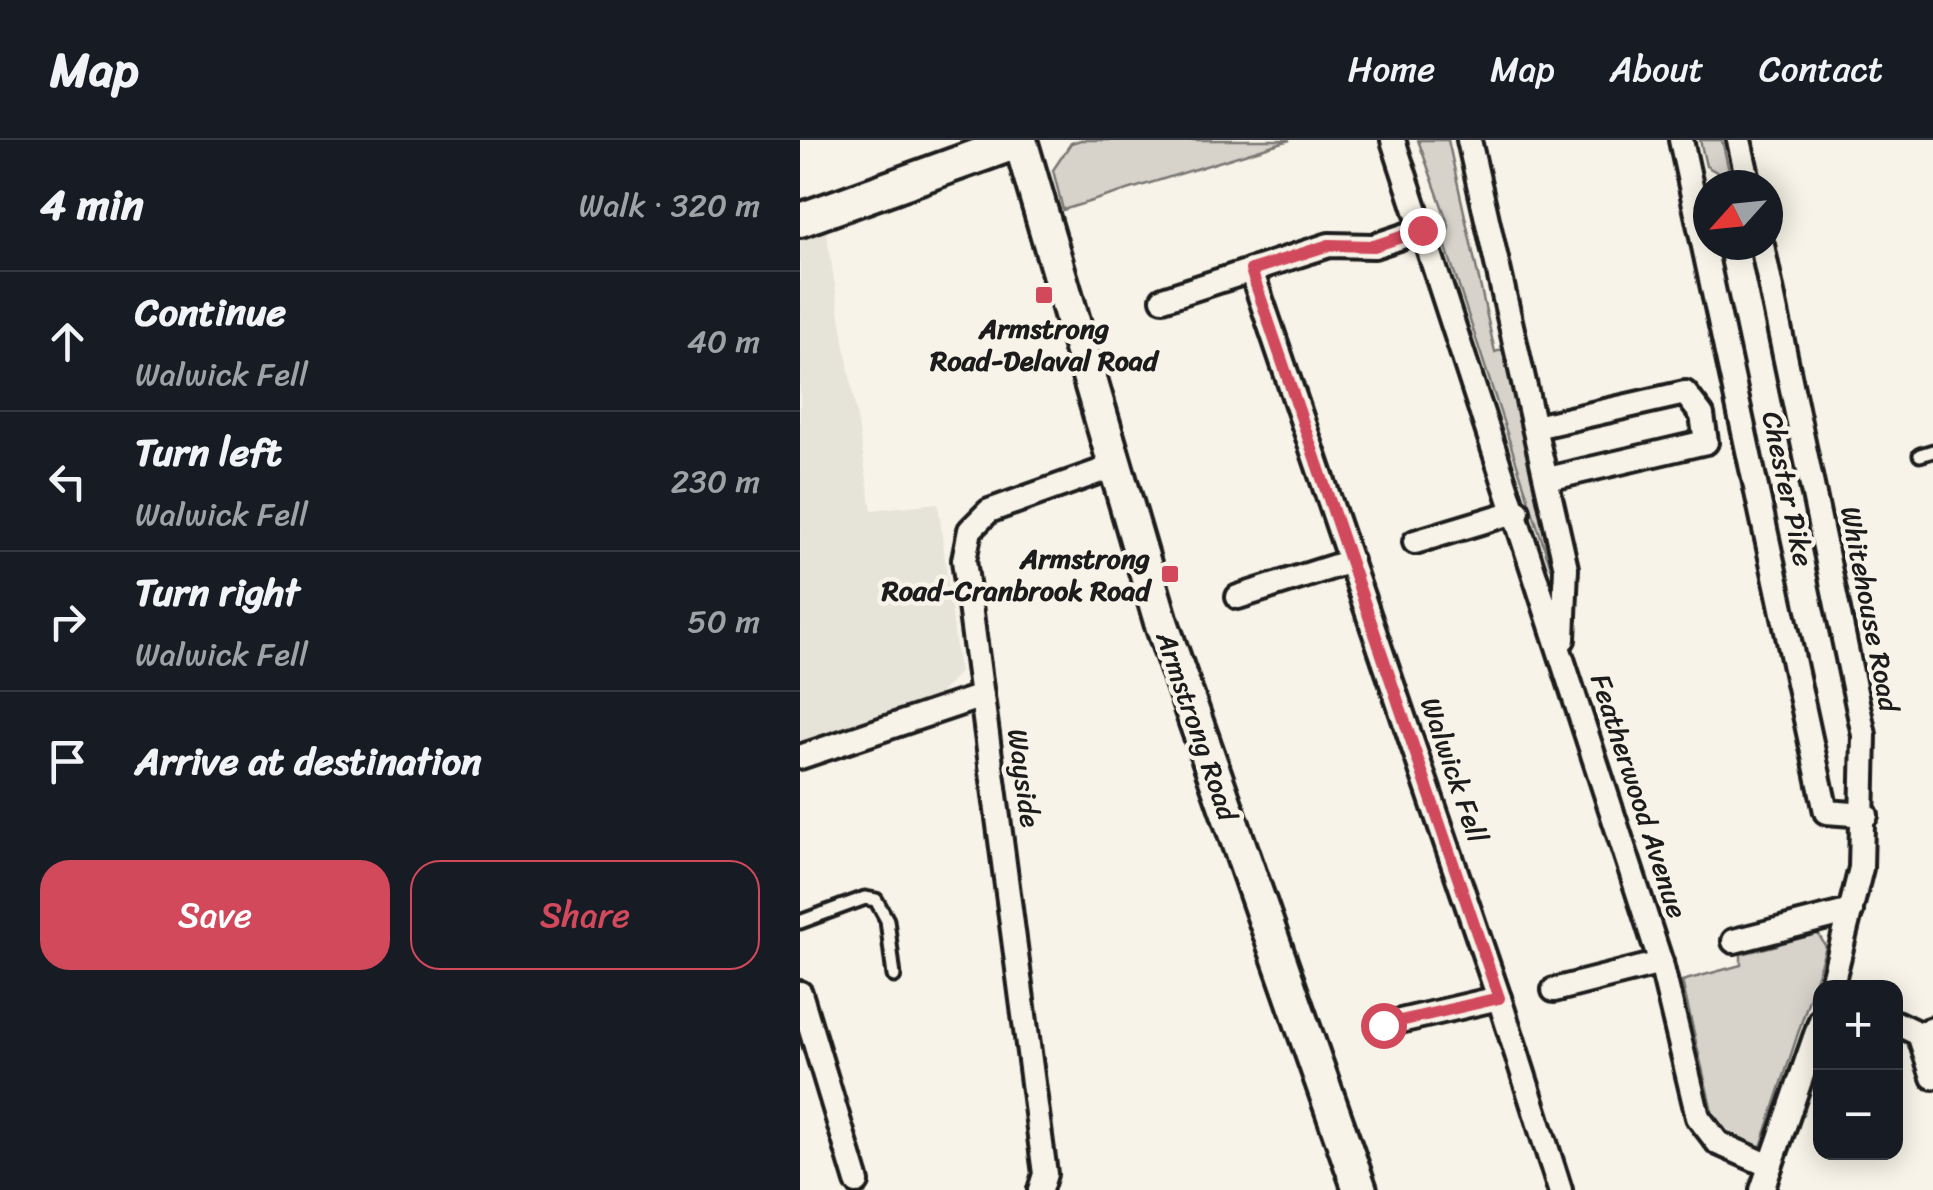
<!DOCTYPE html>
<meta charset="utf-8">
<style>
:root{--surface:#171b24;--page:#242831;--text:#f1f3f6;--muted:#9ea1a6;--line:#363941;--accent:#d1495b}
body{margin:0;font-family:Sriracha,sans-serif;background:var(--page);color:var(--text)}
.controls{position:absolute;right:30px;bottom:30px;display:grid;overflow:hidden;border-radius:20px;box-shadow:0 5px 25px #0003}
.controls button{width:90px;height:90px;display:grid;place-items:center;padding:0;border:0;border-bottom:2px solid var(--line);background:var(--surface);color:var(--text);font:50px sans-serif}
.compass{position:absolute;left:893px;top:30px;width:90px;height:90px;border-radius:50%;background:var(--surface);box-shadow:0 5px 25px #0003;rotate:243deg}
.stop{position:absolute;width:30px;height:30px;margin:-22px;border:8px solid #d1495b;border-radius:50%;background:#fff}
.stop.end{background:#d1495b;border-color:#fff;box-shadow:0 2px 10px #0008}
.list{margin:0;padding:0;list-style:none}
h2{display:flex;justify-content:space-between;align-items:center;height:130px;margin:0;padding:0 40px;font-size:42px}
h2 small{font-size:32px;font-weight:400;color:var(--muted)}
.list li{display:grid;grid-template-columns:65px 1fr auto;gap:30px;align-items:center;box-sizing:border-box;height:140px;padding:0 40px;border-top:2px solid var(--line)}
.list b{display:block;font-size:38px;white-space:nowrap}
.list p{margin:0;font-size:32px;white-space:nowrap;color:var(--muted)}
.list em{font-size:32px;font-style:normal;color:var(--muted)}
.actions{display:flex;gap:20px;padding:30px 40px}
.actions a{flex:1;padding:22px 0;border:2px solid var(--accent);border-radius:30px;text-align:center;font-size:35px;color:var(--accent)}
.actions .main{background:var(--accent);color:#fff}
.icon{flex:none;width:55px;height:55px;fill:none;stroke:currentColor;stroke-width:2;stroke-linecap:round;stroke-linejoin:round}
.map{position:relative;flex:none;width:1133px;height:1050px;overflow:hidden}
header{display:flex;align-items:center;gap:60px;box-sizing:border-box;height:140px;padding:0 50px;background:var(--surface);border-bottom:2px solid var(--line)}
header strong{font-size:48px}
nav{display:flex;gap:55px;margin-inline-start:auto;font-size:35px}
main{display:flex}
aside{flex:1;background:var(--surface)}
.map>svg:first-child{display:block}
.built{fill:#e6e3d9}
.green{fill:#d7d3cb;stroke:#7a7874;stroke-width:2.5}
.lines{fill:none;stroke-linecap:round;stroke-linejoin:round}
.lane-casing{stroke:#1c1c1c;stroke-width:19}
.street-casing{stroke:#1c1c1c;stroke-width:30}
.secondary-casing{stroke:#1c1c1c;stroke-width:40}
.lane{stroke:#f7f3e8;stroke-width:11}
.street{stroke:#f7f3e8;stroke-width:22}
.secondary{stroke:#f7f3e8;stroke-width:32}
.route{stroke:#d1495b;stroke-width:12}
.poi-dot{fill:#d1495b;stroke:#f7f3e8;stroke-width:4}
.labels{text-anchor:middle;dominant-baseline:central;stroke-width:9;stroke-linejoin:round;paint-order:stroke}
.poi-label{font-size:28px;font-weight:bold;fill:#1c1c1c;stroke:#f7f3e8}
.street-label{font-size:28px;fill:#1c1c1c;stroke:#f7f3e8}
</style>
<header>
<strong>Map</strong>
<nav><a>Home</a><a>Map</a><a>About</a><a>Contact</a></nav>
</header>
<main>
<aside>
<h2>4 min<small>Walk · 320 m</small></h2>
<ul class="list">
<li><svg class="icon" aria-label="ahead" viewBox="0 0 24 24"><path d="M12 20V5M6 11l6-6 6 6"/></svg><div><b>Continue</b><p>Walwick Fell</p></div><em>40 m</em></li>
<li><svg class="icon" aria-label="left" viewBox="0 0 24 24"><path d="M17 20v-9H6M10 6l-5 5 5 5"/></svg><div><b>Turn left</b><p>Walwick Fell</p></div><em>230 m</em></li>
<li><svg class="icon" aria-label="right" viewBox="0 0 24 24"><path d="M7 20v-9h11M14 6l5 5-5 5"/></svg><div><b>Turn right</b><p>Walwick Fell</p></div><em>50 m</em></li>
<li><svg class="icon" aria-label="arrive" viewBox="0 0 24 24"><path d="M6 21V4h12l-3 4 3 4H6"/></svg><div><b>Arrive at destination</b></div></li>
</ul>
<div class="actions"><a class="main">Save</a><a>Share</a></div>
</aside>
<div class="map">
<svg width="1133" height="1050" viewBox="0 0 1133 1050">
<rect width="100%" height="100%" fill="#f7f3e8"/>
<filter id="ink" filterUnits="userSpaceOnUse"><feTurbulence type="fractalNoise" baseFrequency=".01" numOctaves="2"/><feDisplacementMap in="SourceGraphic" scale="20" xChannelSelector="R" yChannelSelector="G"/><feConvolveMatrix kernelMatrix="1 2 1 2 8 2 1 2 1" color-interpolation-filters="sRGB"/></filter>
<g filter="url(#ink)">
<!-- built -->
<path class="built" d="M26 91 72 370 138 363 159 532 139 555 0 602V101Z"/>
<!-- green -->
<g class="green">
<path d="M281 0H490L263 70 253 30 271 3Z"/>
<path d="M618 0H648L695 212 705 209 751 428 644 101 649 86Z"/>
<path d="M900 0H922L931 40 906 26Z"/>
<path d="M1008 789 1019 795 1026 807 961 1007 921 991 915 984 882 841 941 825V814L978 805 983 795Z"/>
</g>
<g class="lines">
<!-- lane casing -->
<g class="lane-casing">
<g id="lane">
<path d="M1120 315 1133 311"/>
<path d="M0 782 65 758 76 760 87 780 94 836"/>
</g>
</g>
<!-- street casing -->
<g class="street-casing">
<g id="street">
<path d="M593 0 861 823 898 977 918 1003 970 1026"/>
<path d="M669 0 766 428 763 499"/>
<path d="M881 0 1026 672 1066 675"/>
<path d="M939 0 949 45"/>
<path d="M962 105 1064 595 1061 728 1031 848"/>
<path d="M451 130 699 858 760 1050"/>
<path d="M363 159 529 105 574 106 622 90"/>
<path d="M735 287 885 253 902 275 906 302 748 339"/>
<path d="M615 402 718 371"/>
<path d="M438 457 551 421"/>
<path d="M0 617 182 556"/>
<path d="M934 801 1051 771"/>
<path d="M754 850 861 823"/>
<path d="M0 853 57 1042"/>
<path d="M1096 883 1119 894 1133 889"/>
<path d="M583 885 699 858"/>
<path d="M1119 894 1133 937"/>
<path d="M240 1050 245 1034 164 420 170 390 189 371 312 327"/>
<path d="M962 1050 1021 880"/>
</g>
</g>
<!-- secondary casing -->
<g class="secondary-casing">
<g id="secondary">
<path d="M220 0 361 482 560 1050"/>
<path d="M0 80 220 1"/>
</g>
</g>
<!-- lane -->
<use href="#lane" class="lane"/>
<!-- street -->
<use href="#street" class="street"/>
<!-- secondary -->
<use href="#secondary" class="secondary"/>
</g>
</g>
<g class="lines" filter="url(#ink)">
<!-- route -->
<path class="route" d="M583 885 699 858 451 130 529 105 574 106 622 90"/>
</g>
<!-- markers -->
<g class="poi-dot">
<rect x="234" y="145" width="20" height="20" rx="5"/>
<rect x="360" y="424" width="20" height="20" rx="5"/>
</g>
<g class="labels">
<!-- poi labels -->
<g class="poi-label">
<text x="244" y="188">Armstrong<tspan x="244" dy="32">Road-Delaval Road</tspan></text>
<text x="350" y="418" text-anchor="end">Armstrong<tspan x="350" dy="32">Road-Cranbrook Road</tspan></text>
</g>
<!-- street labels -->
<g class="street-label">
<text transform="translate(988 349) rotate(78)">Chester Pike</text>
<text transform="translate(1070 469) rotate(79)">Whitehouse Road</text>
<text transform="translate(397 586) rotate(71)">Armstrong Road</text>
<text transform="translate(654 630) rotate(71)">Walwick Fell</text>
<text transform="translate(224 638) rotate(82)">Wayside</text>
<text transform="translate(839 656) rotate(72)">Featherwood Avenue</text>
</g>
</g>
</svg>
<div class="controls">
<button>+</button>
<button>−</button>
</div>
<svg class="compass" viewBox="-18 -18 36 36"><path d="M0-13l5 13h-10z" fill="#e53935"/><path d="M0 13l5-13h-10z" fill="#9ea1a6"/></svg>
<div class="stop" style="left:583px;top:885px"></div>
<div class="stop end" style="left:622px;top:90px"></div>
</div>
</main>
